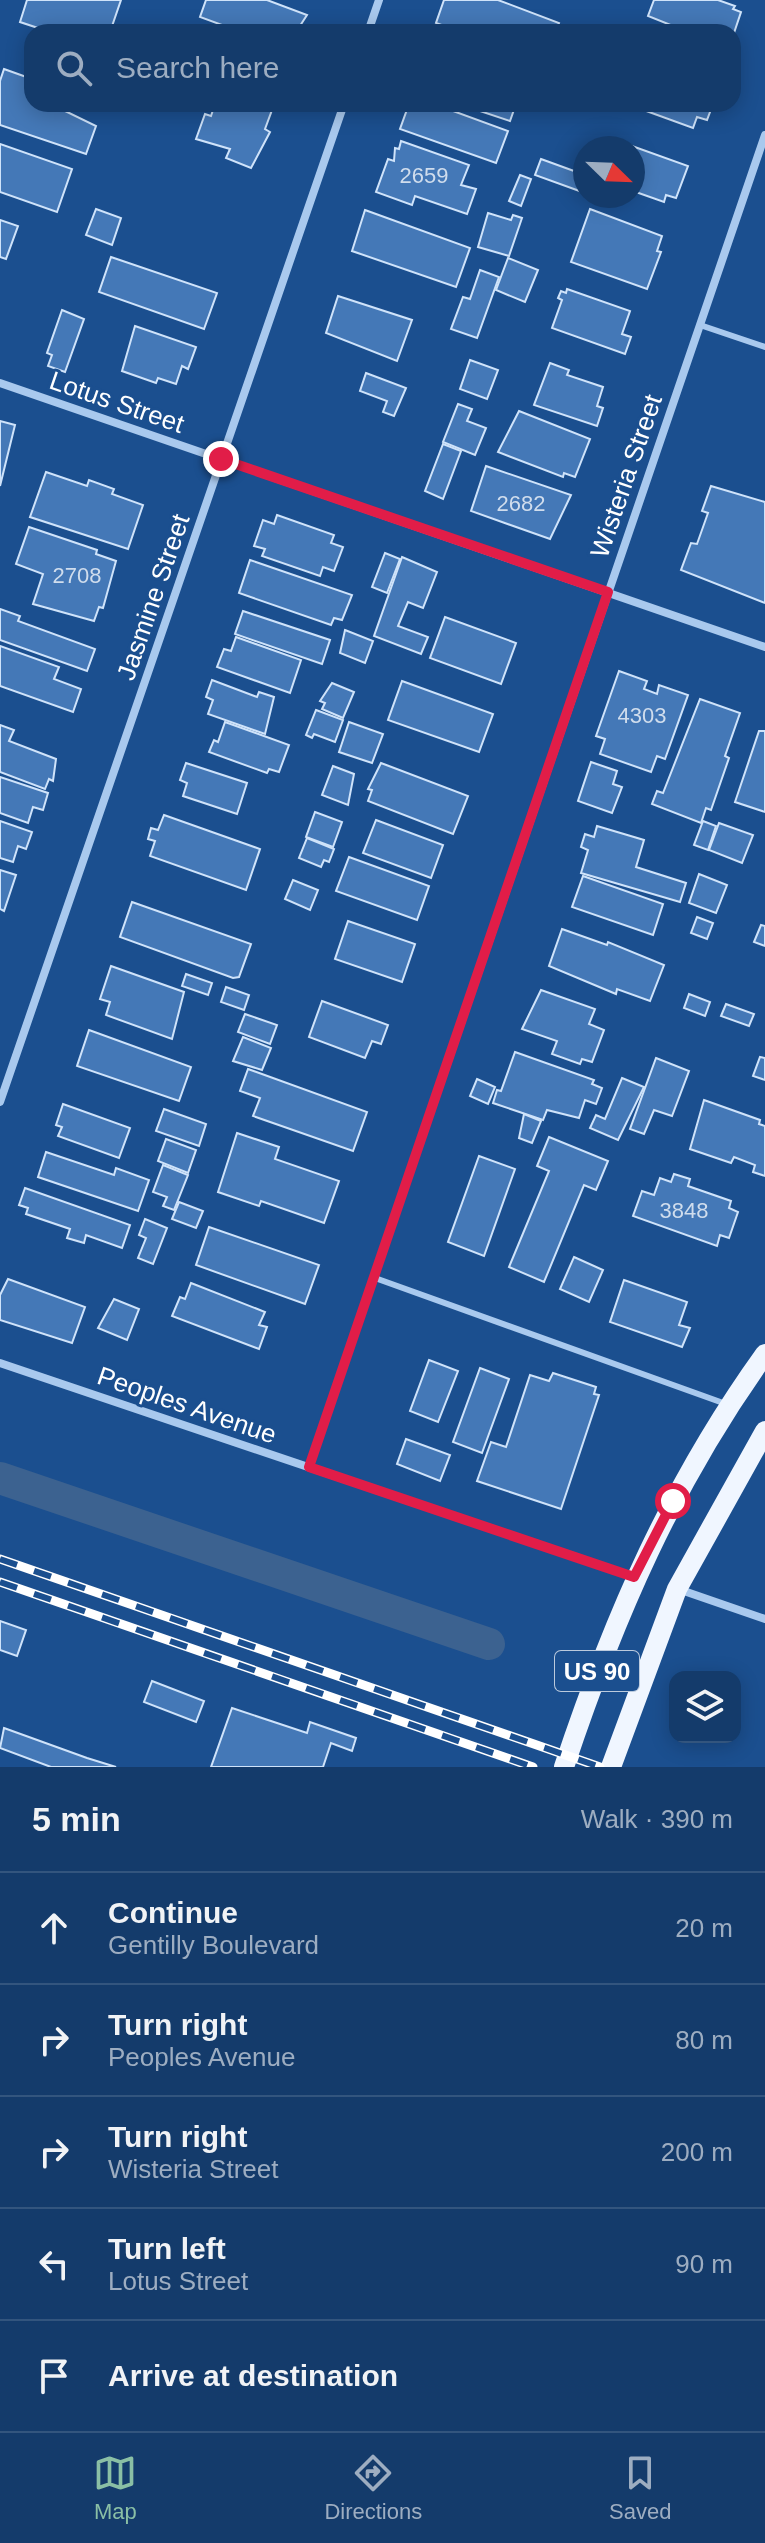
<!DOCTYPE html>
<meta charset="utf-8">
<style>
:root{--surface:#143b6b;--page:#1d4271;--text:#f1f3f6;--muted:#9dadc1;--line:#33557e;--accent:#8abfa5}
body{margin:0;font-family:Arial,sans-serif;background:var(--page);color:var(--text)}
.controls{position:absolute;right:24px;bottom:24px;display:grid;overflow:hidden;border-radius:16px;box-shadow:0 4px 20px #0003}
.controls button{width:72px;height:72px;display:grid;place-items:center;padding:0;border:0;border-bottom:2px solid var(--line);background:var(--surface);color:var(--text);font:40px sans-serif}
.compass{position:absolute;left:573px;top:136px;width:72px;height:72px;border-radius:50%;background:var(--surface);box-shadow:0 4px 20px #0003;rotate:113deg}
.stop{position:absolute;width:24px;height:24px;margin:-18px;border:6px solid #e11d48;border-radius:50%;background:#fff}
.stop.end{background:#e11d48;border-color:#fff;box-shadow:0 2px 8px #0008}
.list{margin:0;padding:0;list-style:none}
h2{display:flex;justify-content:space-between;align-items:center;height:104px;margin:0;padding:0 32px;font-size:34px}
h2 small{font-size:26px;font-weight:400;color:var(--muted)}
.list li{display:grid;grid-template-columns:52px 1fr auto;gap:24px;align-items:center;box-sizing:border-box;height:112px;padding:0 32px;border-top:2px solid var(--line)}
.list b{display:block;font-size:30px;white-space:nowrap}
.list p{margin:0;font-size:26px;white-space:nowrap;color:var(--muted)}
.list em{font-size:26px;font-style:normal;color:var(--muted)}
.icon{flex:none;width:44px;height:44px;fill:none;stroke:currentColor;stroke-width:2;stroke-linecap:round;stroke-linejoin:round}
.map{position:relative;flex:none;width:765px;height:1767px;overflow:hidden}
.search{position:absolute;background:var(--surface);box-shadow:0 4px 20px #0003;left:24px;right:24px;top:24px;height:88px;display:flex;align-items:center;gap:20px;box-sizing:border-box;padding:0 28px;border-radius:24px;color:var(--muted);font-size:30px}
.sheet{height:664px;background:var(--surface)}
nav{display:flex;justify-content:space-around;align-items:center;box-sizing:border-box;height:112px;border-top:2px solid var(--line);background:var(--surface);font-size:22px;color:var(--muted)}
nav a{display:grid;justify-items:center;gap:4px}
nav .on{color:var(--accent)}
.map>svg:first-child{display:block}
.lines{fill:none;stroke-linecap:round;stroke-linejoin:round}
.canal{stroke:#3c6290;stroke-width:32}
.building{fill:#4478b7;stroke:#cfe3fa;stroke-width:2}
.service{stroke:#a9c9ee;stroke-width:6}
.minor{stroke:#a9c9ee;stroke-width:8}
.primary{stroke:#f0f6ff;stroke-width:20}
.rail-casing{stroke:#fff;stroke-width:9}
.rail{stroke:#1b4f8f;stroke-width:6;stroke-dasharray:18;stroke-linecap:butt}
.route{stroke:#e11d48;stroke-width:10}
.labels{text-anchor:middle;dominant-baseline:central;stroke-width:6;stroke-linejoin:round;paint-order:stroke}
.number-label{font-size:22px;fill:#d0dded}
.shield{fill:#1b4f8f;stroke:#bbcadd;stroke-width:2}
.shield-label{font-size:24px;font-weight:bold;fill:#fff}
.street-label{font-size:26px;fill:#fff;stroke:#1b4f8f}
</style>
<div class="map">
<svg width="765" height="1767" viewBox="0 0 765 1767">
<rect width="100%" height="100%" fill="#1b4f8f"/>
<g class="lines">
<!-- canal -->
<path class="canal" d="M0 1478 489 1644"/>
</g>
<!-- building -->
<g class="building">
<path d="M27 0H121L110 32H50L20 22Z"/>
<path d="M206 0H267L307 15 296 32H241L200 17Z"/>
<path d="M444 0H498L559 23 556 32H461L436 23Z"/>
<path d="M654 0H718L735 6 733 9 741 12 733 36V32H688L648 16Z"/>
<path d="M4 69 32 79V104H68L65 111 96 126 86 154 0 125V81Z"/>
<path d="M215 104H258L272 110 265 129 270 132 251 168 226 158 230 149 196 139 205 114 211 116Z"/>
<path d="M409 104H434L508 131 496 163 400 129Z"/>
<path d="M459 104H516L510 121Z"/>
<path d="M627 104H713L707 120 697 117 693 128Z"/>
<path d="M401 141 469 165 461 185 476 189 467 214 415 196 412 205 376 192 388 159 394 161 395 148 399 149Z"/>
<path d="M618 141 688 166 676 198 666 195 664 202 633 191V148H616Z"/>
<path d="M0 144 72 169 57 212 0 192Z"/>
<path d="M541 159 585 175V193L535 175Z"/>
<path d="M520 175 531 179 521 206 509 201Z"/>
<path d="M96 209 121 218 112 245 86 235Z"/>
<path d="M590 209 662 236 657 251 661 252 647 289 571 262Z"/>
<path d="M365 210 470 248 456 287 352 251Z"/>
<path d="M488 213 511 220 513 215 522 218 509 256 478 247Z"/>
<path d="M0 220 18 226 6 259 0 257Z"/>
<path d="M111 257 217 293 204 329 99 292Z"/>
<path d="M508 258 538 270 525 302 496 290Z"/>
<path d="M480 270 499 277 477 338 451 329 463 297 470 299Z"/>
<path d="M567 289 630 311 622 334 631 337 625 354 552 328 562 300 558 298 561 291 566 293Z"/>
<path d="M338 296 412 320 397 361 326 333Z"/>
<path d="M62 310 84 319 65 372 48 366 52 355 47 353Z"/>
<path d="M135 326 196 347 188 369 182 366 176 384 158 378 156 383 122 371Z"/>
<path d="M470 360 498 370 487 399 460 389Z"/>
<path d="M550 363 569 370 567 375 603 387 597 406 603 408 597 426 534 405Z"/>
<path d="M366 373 406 388 394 416 383 412 387 401 360 391Z"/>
<path d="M458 404 472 409 467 421 486 428 475 455 443 442Z"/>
<path d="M519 411 590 439 575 477 564 473 563 477 498 452Z"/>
<path d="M0 421 15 425 0 486Z"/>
<path d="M443 444 461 451 443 499 425 491Z"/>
<path d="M486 466 571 495 550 539 471 511Z"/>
<path d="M46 472 87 486 89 480 114 489 112 494 143 505 128 549 30 517Z"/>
<path d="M711 486 765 502V603L681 570 691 543 697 544 708 513 702 511Z"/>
<path d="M277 515 334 535 331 543 343 547 334 571 323 567 320 576 262 556 265 549 254 546 263 520 274 524Z"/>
<path d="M29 527 97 550 96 554 116 561 103 608 99 607 94 621 33 604 43 574 16 564Z"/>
<path d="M385 553 400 559 387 593 372 587Z"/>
<path d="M402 557 437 572 423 608 408 602 398 626 428 637 421 654 374 636Z"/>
<path d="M250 560 352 595 342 620 334 618 331 625 239 593Z"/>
<path d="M0 609 20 616 18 621 95 649 87 671 0 640Z"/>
<path d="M243 611 330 640 322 664 235 634Z"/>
<path d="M445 617 516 643 501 684 430 658Z"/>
<path d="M345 630 373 641 365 663 340 653Z"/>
<path d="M236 637 301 660 290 693 217 667 224 649 231 651Z"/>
<path d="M0 646 59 667 54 679 81 689 73 712 0 686Z"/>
<path d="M619 671 647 681 644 689 657 694 659 685 688 695 665 759 657 756 651 772 600 754 605 739 596 736Z"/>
<path d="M212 680 257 697 259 692 274 697 265 734 208 714 213 700 206 697Z"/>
<path d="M402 681 493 714 479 752 388 720Z"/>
<path d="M332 683 354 692 343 718 322 709 325 703 320 701Z"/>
<path d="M700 699 740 713 725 756 729 758 711 810 706 808 701 823 652 804 657 791 663 793Z"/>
<path d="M316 710 343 720 335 742 314 734 312 738 306 735Z"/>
<path d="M225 722 289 745 279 772 269 769 267 773 209 752 214 740 218 742Z"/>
<path d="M349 722 383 734 372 763 339 752Z"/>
<path d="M0 725 14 730 9 741 56 759 53 781 49 779 45 789 0 772Z"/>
<path d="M759 731H765V812L735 802Z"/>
<path d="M591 762 617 771 613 784 622 787 612 813 578 801Z"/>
<path d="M186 763 247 783 237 814 183 796 187 783 180 780Z"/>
<path d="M381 763 468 796 453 834 368 801 372 790 368 789Z"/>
<path d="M333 766 354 774 348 805 322 795Z"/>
<path d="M0 777 48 793 43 810 33 807 28 823 0 813Z"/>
<path d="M315 812 342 822 333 847 306 837Z"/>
<path d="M164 815 260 849 246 890 150 856 155 841 148 839 151 828 158 830Z"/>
<path d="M376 820 443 845 431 878 363 853Z"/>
<path d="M0 821 32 832 26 849 18 846 13 862 0 858Z"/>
<path d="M703 821 716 826 708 850 694 845Z"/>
<path d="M719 823 753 835 742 863 709 850Z"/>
<path d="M597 826 644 840 636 867 686 883 680 902 581 873 588 850 581 847 585 834 594 837Z"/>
<path d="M307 838 334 849 329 862 324 860 321 867 299 858Z"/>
<path d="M349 857 429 886 417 920 336 891Z"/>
<path d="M0 870 16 875 4 911 0 909Z"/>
<path d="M699 874 727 885 716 913 689 903Z"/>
<path d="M583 876 663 904 653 935 572 907Z"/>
<path d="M293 880 318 890 310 910 285 899Z"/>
<path d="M132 902 251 944 239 977 233 978 120 937Z"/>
<path d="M697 917 713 923 707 939 691 933Z"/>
<path d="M348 921 415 944 402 982 335 959Z"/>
<path d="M761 925 765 926V946L754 942Z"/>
<path d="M562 929 607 945 608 942 664 965 650 1001 617 989 616 994 549 966Z"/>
<path d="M111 966 184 992 172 1039 106 1015 110 1002 100 999Z"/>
<path d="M186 974 212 983 208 995 182 986Z"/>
<path d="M226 987 249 995 244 1010 221 1002Z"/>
<path d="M541 990 595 1009 589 1024 604 1030 592 1062 582 1059 580 1064 552 1054 557 1041 522 1029Z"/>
<path d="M689 994 710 1002 705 1016 684 1008Z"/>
<path d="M322 1001 388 1025 381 1044 372 1041 365 1058 309 1037Z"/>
<path d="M726 1004 754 1014 749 1026 721 1016Z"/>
<path d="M245 1014 277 1025 270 1044 238 1032Z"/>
<path d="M89 1030 191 1067 179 1101 77 1066Z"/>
<path d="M243 1037 271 1048 262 1070 233 1061Z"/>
<path d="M515 1052 594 1080 592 1084 602 1088 596 1104 585 1100 579 1118 547 1110 543 1120 493 1103 497 1090 501 1091Z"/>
<path d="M760 1057 765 1058V1080L753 1076Z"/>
<path d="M656 1058 689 1071 672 1116 654 1110 644 1134 630 1129Z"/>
<path d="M248 1069 367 1112 353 1151 253 1116 260 1098 240 1091Z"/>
<path d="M622 1078 644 1087 618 1140 590 1128 596 1115 605 1119Z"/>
<path d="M477 1079 495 1087 488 1104 470 1096Z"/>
<path d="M704 1100 760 1120 759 1124 765 1126V1176L753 1172 755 1165 734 1157 731 1163 690 1149Z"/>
<path d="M63 1104 130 1128 119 1158 58 1136 62 1127 56 1125Z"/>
<path d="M164 1109 206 1124 199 1146 156 1131Z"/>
<path d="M524 1114 541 1121 532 1143 519 1138Z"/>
<path d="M237 1133 279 1147 275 1159 339 1181 324 1223 261 1201 259 1206 218 1192Z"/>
<path d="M549 1137 608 1161 596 1190 584 1185 544 1282 509 1267 549 1171 537 1166Z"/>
<path d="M166 1139 196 1150 188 1173 158 1161Z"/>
<path d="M46 1152 114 1175 116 1168 149 1180 138 1211 38 1177Z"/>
<path d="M479 1156 515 1169 484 1256 448 1242Z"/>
<path d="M163 1165 188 1175 174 1210 163 1206 167 1197 153 1192Z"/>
<path d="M674 1174 690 1179 688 1186 731 1201 729 1208 738 1212 729 1238 720 1235 717 1246 633 1216 642 1191 654 1195 660 1178 671 1182Z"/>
<path d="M25 1188 130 1225 122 1248 86 1235 84 1243 67 1238 70 1229 26 1214 28 1208 19 1205Z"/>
<path d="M179 1202 203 1211 196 1228 172 1219Z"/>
<path d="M145 1219 167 1228 153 1264 138 1258 146 1238 139 1235Z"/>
<path d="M209 1227 319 1265 305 1304 196 1265Z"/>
<path d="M574 1257 603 1270 589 1302 560 1289Z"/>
<path d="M8 1279 85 1307 72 1343 0 1320V1295Z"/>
<path d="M624 1280 687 1302 679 1325 690 1328 682 1347 610 1322Z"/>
<path d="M191 1283 265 1312 259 1325 267 1327 259 1349 172 1316 180 1297 185 1299Z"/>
<path d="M114 1299 139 1309 127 1340 98 1328Z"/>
<path d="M429 1360 458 1371 438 1422 410 1411Z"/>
<path d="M480 1368 509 1379 482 1453 453 1442Z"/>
<path d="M553 1373 596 1387 594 1394 599 1395 561 1509 477 1481 491 1442 506 1447 530 1375 549 1381Z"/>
<path d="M406 1439 450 1455 440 1481 397 1464Z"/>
<path d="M0 1621 26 1630 17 1656 0 1650Z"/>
<path d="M152 1681 204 1701 196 1722 144 1702Z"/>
<path d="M232 1708 307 1733 310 1722 356 1738 352 1751 331 1743 323 1767H211Z"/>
<path d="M4 1728 87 1758 116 1767H51L0 1748Z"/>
</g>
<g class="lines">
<!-- service -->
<g class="service">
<path d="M700 325 765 347"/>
<path d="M375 1278 726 1404"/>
</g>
<!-- minor -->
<g class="minor">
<path d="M368 32 379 0"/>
<path d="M0 383 765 647"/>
<path d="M0 1102 344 104"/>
<path d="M0 1363 634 1577"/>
<path d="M309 1467 765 135"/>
<path d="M678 1589 765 1619"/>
</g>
<!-- primary -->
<g class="primary">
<path d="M564 1767C614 1617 672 1483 765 1354"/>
<path d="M611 1767 677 1589 765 1431"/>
</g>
<!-- rail casing -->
<g class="rail-casing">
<g id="rail">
<path d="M0 1559 600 1767"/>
<path d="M0 1582 533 1767"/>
</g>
</g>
<!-- rail -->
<use href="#rail" class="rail"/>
</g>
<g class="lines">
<!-- route -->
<path class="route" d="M221 459 608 592 309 1467 634 1577 673 1501"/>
</g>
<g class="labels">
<!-- number labels -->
<g class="number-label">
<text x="424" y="175">2659</text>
<text x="521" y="503">2682</text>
<text x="77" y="575">2708</text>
<text x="642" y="715">4303</text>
<text x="684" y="1210">3848</text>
</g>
<!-- shield labels -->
<rect class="shield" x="555" y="1651" width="84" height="40" rx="6"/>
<g class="shield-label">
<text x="597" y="1671">US 90</text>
</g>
<!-- street labels -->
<g class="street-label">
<text transform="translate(117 402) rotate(19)">Lotus Street</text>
<text transform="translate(626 476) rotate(-71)">Wisteria Street</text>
<text transform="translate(153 597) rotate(-71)">Jasmine Street</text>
<text transform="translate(187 1405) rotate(19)">Peoples Avenue</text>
</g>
</g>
</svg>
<div class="controls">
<button><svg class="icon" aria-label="layers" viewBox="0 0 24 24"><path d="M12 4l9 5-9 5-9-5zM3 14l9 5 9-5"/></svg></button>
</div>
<svg class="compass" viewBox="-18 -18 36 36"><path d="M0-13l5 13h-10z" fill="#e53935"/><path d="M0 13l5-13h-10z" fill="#9dadc1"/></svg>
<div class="stop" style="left:673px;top:1501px"></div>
<div class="stop end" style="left:221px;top:459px"></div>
<div class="search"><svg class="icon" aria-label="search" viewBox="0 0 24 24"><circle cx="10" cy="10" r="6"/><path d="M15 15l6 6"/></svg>Search here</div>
</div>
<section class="sheet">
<h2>5 min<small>Walk · 390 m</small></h2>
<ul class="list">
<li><svg class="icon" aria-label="ahead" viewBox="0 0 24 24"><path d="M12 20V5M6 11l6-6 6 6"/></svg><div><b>Continue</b><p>Gentilly Boulevard</p></div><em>20 m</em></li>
<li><svg class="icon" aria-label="right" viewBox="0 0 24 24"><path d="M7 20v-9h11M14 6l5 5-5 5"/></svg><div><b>Turn right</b><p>Peoples Avenue</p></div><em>80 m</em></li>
<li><svg class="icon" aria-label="right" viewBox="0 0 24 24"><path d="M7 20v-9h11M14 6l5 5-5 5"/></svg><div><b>Turn right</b><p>Wisteria Street</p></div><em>200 m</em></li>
<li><svg class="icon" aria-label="left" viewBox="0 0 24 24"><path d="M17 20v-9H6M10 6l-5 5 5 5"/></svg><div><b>Turn left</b><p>Lotus Street</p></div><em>90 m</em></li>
<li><svg class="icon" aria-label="arrive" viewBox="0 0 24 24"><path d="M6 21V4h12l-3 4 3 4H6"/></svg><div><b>Arrive at destination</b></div></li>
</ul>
</section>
<nav>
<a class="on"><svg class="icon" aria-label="map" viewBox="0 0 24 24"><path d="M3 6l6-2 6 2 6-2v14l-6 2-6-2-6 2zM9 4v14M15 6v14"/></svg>Map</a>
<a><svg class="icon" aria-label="directions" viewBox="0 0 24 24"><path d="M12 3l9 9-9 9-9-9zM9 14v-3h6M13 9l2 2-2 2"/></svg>Directions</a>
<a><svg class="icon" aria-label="saved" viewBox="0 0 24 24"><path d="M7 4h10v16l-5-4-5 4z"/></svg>Saved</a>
</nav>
